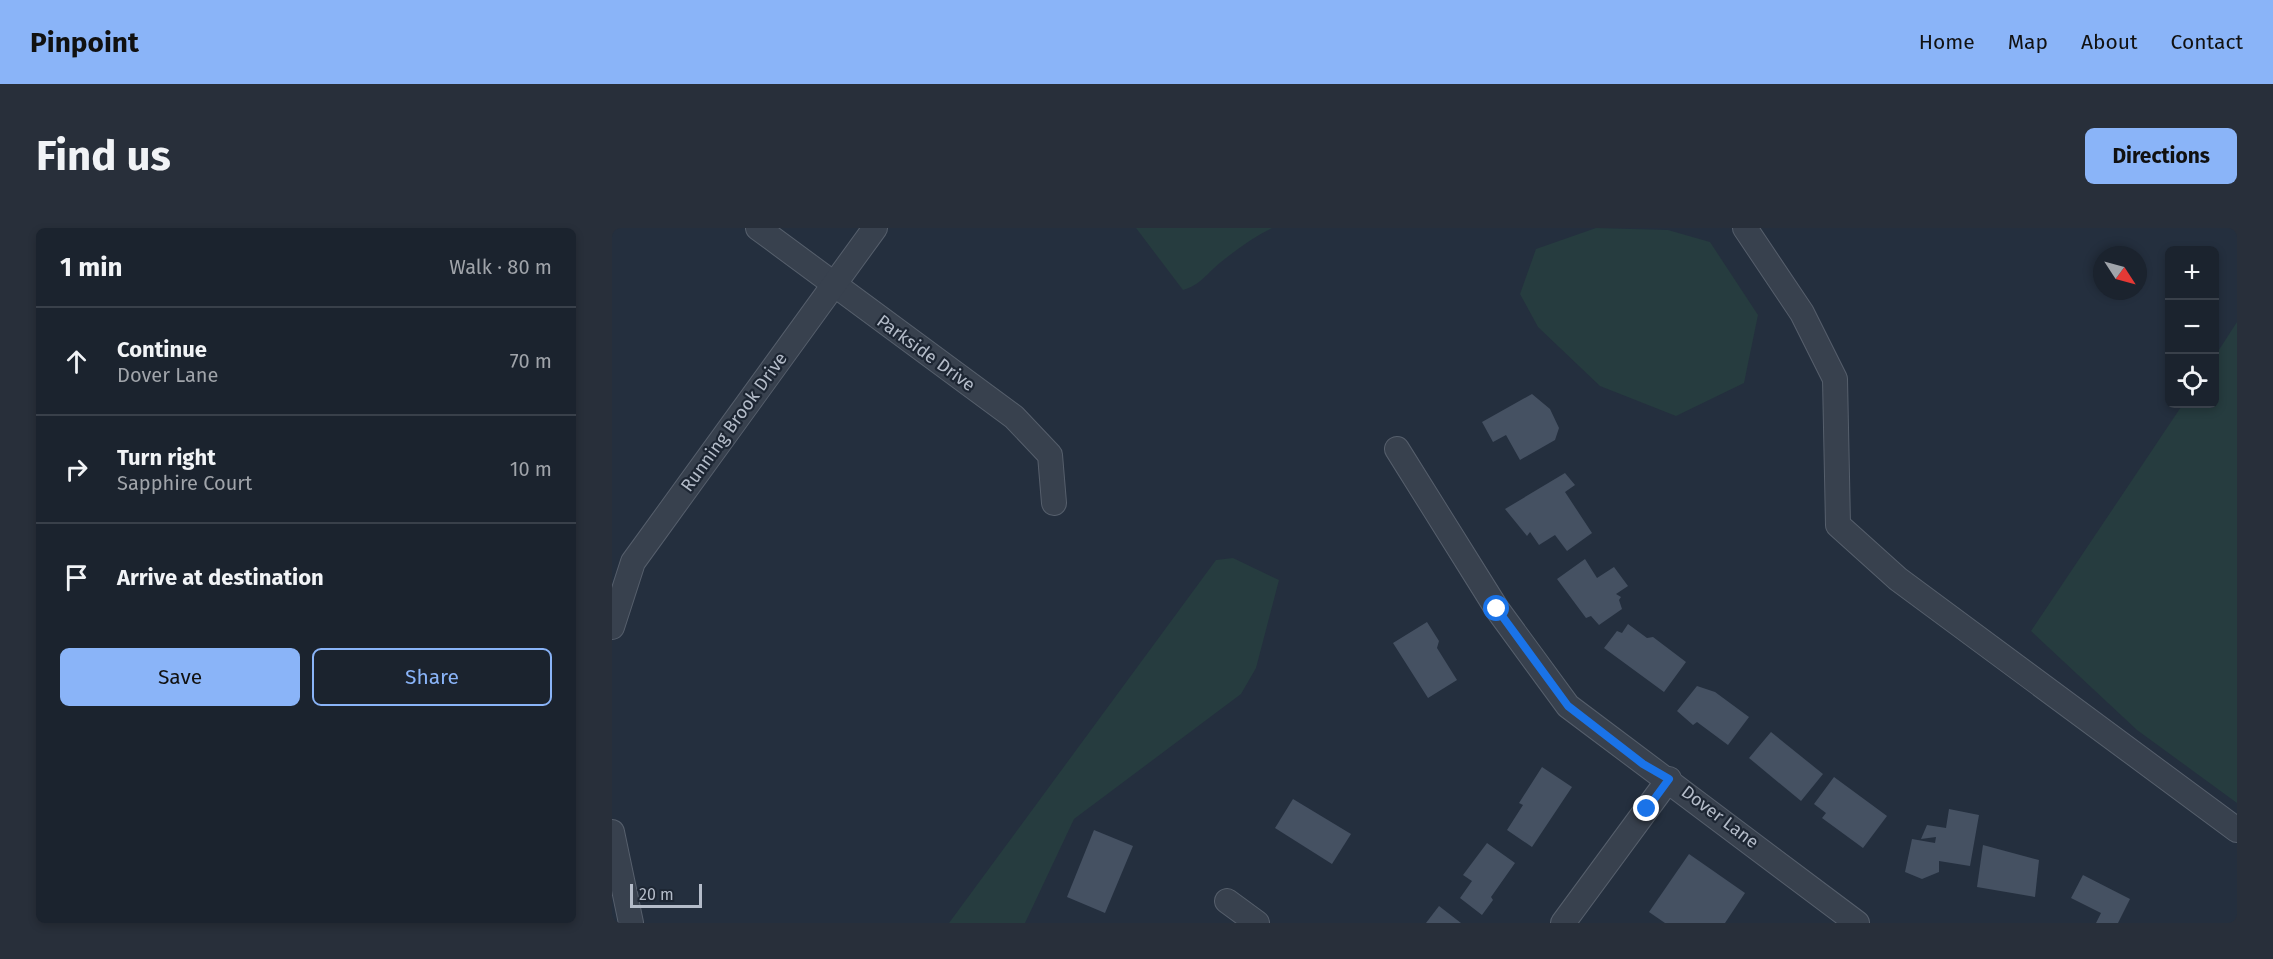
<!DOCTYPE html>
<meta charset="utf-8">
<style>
:root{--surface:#1b232e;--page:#282f3a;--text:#f1f3f6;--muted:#a0a4aa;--line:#39404a;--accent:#8ab4f8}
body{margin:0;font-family:"Fira Sans",sans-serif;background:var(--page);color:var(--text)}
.controls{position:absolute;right:18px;top:18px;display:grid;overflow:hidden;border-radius:9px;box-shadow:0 3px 9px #0003}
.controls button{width:54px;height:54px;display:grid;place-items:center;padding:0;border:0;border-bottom:2px solid var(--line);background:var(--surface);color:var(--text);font:30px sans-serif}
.compass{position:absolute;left:1481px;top:18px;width:54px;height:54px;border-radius:50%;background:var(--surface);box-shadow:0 3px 9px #0003;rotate:126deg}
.scale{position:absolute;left:18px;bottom:15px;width:72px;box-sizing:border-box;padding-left:6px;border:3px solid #b4bcc9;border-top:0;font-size:16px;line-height:21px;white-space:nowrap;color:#b4bcc9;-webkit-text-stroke:4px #1d2633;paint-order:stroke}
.stop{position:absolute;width:18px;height:18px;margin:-14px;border:4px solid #1a73e8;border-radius:50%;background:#fff}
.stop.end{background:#1a73e8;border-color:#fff;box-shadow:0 2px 6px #0008}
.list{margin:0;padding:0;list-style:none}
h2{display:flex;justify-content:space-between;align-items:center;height:78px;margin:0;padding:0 24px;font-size:26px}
h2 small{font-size:20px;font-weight:400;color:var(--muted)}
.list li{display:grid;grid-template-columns:39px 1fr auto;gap:18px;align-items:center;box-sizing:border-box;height:108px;padding:0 24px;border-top:2px solid var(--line)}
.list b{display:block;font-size:22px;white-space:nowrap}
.list p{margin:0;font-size:20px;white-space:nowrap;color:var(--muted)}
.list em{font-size:20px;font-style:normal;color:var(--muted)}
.actions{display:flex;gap:12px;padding:18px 24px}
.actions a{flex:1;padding:14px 0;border:2px solid var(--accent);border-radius:9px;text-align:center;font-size:21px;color:var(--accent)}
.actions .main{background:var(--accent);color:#111}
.icon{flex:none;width:33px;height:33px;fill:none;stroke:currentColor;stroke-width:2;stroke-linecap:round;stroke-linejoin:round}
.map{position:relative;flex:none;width:1625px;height:695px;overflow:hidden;border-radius:9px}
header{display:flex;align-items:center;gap:36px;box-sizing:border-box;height:84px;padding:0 30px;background:var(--accent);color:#111}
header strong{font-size:28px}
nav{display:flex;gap:33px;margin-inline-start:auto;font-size:21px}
.intro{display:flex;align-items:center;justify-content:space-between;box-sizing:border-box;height:144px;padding:0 36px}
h1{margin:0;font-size:42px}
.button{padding:15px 27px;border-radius:9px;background:var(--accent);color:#111;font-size:21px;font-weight:700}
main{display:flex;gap:36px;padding:0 36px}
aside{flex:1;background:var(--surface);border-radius:9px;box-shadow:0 3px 9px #0003}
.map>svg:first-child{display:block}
.green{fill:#263c3f}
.building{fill:#455162}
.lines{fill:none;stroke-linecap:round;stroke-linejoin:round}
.minor-casing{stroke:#565f6c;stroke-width:26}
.minor{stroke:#38414e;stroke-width:24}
.route{stroke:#1a73e8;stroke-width:8}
.labels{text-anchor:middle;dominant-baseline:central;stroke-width:4.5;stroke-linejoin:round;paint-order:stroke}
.street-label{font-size:18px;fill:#b4bcc9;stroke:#1d2633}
</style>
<header>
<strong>Pinpoint</strong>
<nav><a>Home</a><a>Map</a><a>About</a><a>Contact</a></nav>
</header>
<div class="intro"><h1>Find us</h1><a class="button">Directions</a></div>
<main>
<aside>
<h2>1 min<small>Walk · 80 m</small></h2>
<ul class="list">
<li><svg class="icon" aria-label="ahead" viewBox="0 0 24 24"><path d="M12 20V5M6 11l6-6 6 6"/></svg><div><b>Continue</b><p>Dover Lane</p></div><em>70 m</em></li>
<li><svg class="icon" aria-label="right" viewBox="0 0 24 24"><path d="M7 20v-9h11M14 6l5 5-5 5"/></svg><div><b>Turn right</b><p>Sapphire Court</p></div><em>10 m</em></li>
<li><svg class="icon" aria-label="arrive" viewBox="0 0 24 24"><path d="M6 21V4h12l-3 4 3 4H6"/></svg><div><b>Arrive at destination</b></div></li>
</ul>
<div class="actions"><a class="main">Save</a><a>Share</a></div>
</aside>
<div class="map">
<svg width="1625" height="695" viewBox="0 0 1625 695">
<rect width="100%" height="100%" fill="#242f3e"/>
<!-- green -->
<g class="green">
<path d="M524 0H660C642 9 625 21 609 34 595 45 589 57 571 62Z"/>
<path d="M984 0 1056 2 1098 14 1146 87 1132 155 1064 188 988 158 926 99 908 66 924 21Z"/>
<path d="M1625 94V575L1525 502 1419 403 1571 176H1602L1603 128Z"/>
<path d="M621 330 667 352 644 440 629 466 462 591 413 695H337L604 332Z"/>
</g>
<!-- building -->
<g class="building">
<path d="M920 166 938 181 947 200 943 212 908 232 894 207 881 214 870 194Z"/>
<path d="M953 245 963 257 953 264 980 305 955 323 943 307 927 317 918 304 915 308 893 281Z"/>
<path d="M973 331 985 350 1002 339 1016 358 1004 366 1009 369 1007 372 1010 381 987 397 979 388 974 390 945 351Z"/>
<path d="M815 394 827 413 825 420 845 452 816 470 781 415Z"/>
<path d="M1016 396 1035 410 1041 409 1074 434 1052 464 992 420 1005 403 1010 405Z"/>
<path d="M1085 458 1103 464 1137 489 1116 517 1085 494 1081 497 1065 483Z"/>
<path d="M1159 504 1211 546 1189 573 1137 530Z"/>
<path d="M930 539 960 559 920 619 895 602 911 577 907 575Z"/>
<path d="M1222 549 1275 588 1251 620 1210 590 1214 585 1202 576Z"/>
<path d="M681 571 739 606 720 636 663 600Z"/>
<path d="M1337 581 1367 587 1358 638 1327 633V644L1310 651 1293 644 1300 611 1323 615 1324 609 1309 611 1315 597 1334 600Z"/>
<path d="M482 602 521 618 493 685 455 669Z"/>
<path d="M875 615 903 635 879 669 881 672 870 687 848 670 860 653 851 647Z"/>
<path d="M1371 617 1427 632 1423 669 1365 659Z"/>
<path d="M1077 626 1133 665 1113 695H1053L1037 684Z"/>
<path d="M1471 647 1518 671 1506 695H1484L1489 685 1459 670Z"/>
<path d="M827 678 849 695H814Z"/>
</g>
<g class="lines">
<!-- minor casing -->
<g class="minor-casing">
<g id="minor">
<path d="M146 0 402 189 438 227 442 275"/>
<path d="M1133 0 1190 85 1223 151 1226 297 1286 351 1625 602"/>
<path d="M785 221 885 381 956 478 1245 695"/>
<path d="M0 399 21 334 263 0"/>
<path d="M0 604 19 695"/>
<path d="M615 673 645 695"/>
<path d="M951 695 1057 551"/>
</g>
</g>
<!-- minor -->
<use href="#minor" class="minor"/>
</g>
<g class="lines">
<!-- route -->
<path class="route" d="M885 381 956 478 1031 536 1057 551 1035 581"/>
</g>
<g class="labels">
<!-- street labels -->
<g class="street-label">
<text transform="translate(314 125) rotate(36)">Parkside Drive</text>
<text transform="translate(122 194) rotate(-54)">Running Brook Drive</text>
<text transform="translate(1108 589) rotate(37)">Dover Lane</text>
</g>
</g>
</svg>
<div class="controls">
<button>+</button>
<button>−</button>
<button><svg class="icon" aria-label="locate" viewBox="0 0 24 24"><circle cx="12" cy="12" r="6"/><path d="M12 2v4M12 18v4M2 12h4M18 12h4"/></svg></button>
</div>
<svg class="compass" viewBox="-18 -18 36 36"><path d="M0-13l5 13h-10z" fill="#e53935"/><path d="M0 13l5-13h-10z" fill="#a0a4aa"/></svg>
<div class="scale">20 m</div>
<div class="stop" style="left:885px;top:381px"></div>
<div class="stop end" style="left:1035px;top:581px"></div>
</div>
</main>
